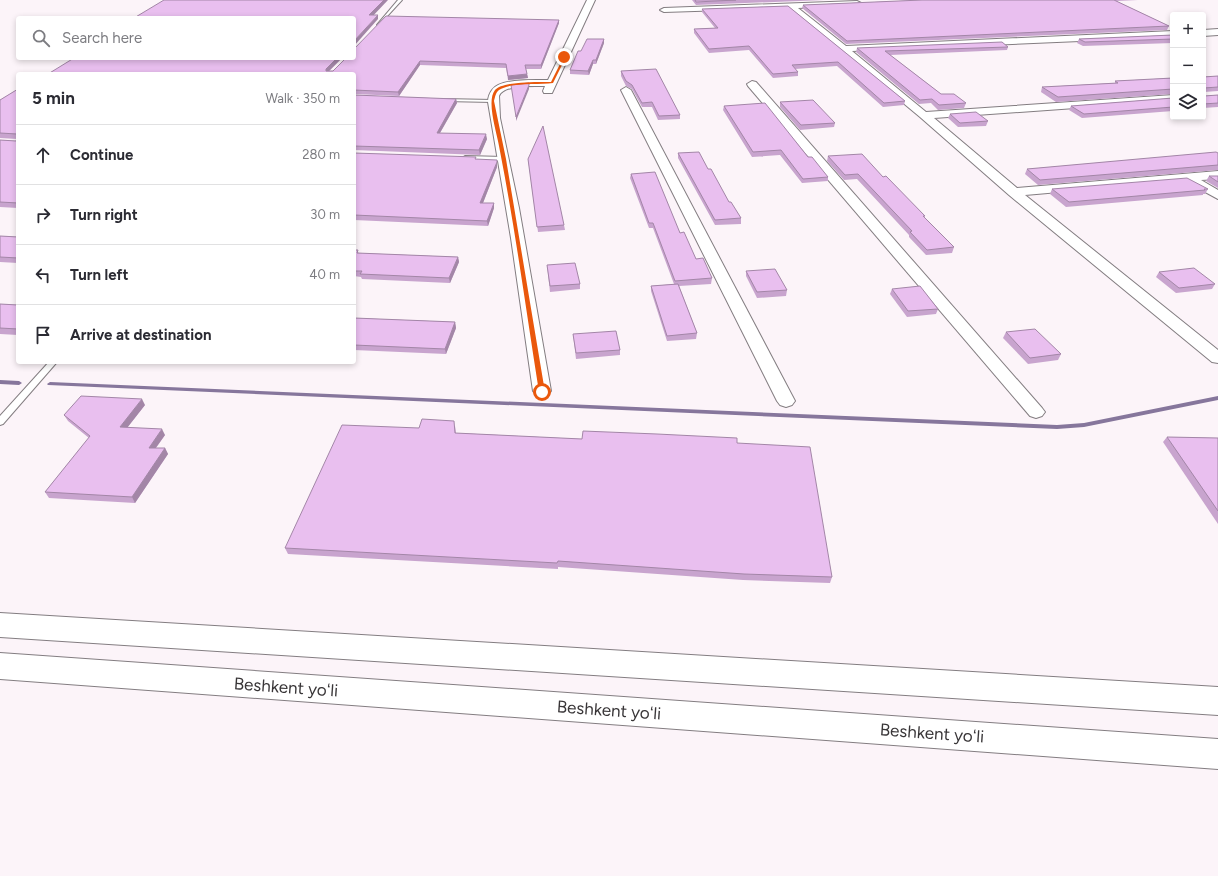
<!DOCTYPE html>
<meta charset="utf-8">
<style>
:root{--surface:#fff;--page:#f2f2f3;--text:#2b2b33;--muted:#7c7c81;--line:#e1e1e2}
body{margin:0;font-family:Figtree,sans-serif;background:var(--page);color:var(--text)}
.controls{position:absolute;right:12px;top:12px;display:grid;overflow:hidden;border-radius:4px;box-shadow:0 2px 6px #0003}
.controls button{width:36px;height:36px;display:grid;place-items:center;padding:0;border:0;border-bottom:1px solid var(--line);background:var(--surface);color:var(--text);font:20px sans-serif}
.stop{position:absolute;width:12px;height:12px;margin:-9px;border:3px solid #ea580c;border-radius:50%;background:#fff}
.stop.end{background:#ea580c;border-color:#fff;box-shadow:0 1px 4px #0008}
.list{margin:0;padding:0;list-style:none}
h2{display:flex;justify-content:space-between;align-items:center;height:52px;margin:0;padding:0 16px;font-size:17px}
h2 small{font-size:13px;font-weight:400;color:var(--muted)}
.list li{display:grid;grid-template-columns:26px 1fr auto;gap:12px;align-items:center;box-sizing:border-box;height:60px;padding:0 16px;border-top:1px solid var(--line)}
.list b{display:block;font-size:15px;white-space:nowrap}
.list em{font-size:13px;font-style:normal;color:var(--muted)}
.icon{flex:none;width:22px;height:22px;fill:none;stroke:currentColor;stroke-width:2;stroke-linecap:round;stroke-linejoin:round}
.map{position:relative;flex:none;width:1218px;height:876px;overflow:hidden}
.search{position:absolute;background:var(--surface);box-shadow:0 2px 6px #0003;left:16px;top:16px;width:340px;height:44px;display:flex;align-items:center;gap:10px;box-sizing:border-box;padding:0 14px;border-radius:4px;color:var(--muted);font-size:15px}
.panel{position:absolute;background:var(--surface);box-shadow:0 2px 6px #0003;left:16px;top:72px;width:340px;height:292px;border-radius:4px}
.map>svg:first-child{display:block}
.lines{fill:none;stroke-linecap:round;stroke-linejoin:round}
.stream{fill:#86769c;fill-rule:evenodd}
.service-casing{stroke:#837d81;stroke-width:2}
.minor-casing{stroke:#837d81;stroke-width:2}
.primary-casing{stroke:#837d81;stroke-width:2}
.service{fill:#fff;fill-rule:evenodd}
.minor{fill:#fff;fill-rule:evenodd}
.primary{fill:#fff;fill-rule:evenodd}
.wall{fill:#c8a4ce}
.shaded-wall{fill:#a386a7}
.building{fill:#e9bfef;stroke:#a386a7}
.route{fill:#ea580c}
.labels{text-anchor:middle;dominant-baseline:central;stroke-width:3.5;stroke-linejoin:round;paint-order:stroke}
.near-street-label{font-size:17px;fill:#383537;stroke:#fff}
</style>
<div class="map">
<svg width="1218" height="876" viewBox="0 0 1218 876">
<rect width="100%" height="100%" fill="#fcf4f9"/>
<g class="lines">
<!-- stream -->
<g class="stream">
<path d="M0 380 19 381 22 383 19 385 0 384Z"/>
<path d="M50 382 1057 425 1084 423 1218 396V400L1084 427 1057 429 48 385 47 384Z"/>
</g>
<!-- service casing -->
<g class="service-casing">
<g id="service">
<path d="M398 0H402L379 25H377Z"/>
<path d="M442 99 493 100 495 101 493 102 444 101H442Z"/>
<path d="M465 156 504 157 507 159 504 161 463 159 462 158Z"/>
<path d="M49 362H57L3 424 0 425V416Z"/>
</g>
</g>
<!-- minor casing -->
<g class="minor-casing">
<g id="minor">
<path d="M587 0H595L552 93H544L543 91 545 86C534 86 504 84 499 96L500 118 519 208 551 391 548 395 542 397 536 395 533 391 511 238 488 102C488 98 489 94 492 90 500 78 535 80 548 80Z"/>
<path d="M857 1 861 3 860 5 798 8 846 46 1173 31V37L852 51 926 112 1173 95V101L934 118 1017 188 1218 171V179L1201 180 1218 190V199L1185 181 1025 195 1218 350V363L1212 362 1009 195 920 117 789 8 664 12 660 10 664 8Z"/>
<path d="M1218 29V35L1203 36V30Z"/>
<path d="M752 81 756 82 1042 408 1045 412 1042 416 1036 418 1030 416 748 86 747 84Z"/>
<path d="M626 87 631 90 795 401 792 405 786 407 780 405 777 401 621 90Z"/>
</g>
</g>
<!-- primary casing -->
<g class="primary-casing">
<g id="primary">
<path d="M0 613 1218 687V715L0 637Z"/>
<path d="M0 653 1218 739V769L0 679Z"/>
</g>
</g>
<!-- service -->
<use href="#service" class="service"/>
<!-- minor -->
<use href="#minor" class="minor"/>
<!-- primary -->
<use href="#primary" class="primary"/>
</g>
<!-- wall -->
<g class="wall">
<path d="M692 0H824L696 5Z"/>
<path d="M922 0H1138L1116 1 1169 26 1167 30 846 44 802 8 803 5Z"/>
<path d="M788 6 905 101 904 105 883 107 837 66 795 69 798 72V76L773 78 749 50 709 53 694 33V29L715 28 702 12V9Z"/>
<path d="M559 20V23L541 69H526L528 78 508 80 506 68 420 65 399 96 354 94V74H48L342 58 329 71H333Z"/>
<path d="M1173 35V43L1083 46 1077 43 1079 39Z"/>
<path d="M604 39V43L596 64H593L589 75 570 74V70L581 51Z"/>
<path d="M1008 47 1007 50 890 55 941 94 966 103 964 108 938 110 931 103 919 104 856 52 857 48Z"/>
<path d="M621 71 680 115V119L658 120 652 107H642L632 89 626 86 621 76Z"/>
<path d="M1218 76V91L1204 92V96L1218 95V107L1203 108V77Z"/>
<path d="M1173 78V94L1056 102 1041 92 1042 87 1115 83V81Z"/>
<path d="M18 89V208L0 207V140L16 141 17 139 0 138V100Z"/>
<path d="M354 95 456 99 457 103 440 133 487 139 480 155 354 150Z"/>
<path d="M1173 98V111L1082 118 1069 110 1071 106Z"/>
<path d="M780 102 835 123 834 127 800 130 780 107Z"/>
<path d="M724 106 808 157 828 177V181L802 183 780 155 752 157 723 110Z"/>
<path d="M950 114 988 121 986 126 958 127 948 118Z"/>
<path d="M354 153 476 159 497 167 483 203H494V208L488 226 354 220Z"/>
<path d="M678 153 708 169 729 202 741 218V224L715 225 678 158Z"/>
<path d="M1218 153V170L1038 185 1025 174 1027 169Z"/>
<path d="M828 156 883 177 925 216 924 217 954 247 952 253 926 255 909 237V235L857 179 844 180 827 161Z"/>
<path d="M528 159 564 225 565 230 538 232Z"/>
<path d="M631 174 680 233 696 259 712 278 711 284 679 286 697 333 696 339 667 341 651 291V286L674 284 653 228H649L630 178Z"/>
<path d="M1209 176H1218V188L1206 181Z"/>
<path d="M1052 189H1208L1205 194H1203V195L1066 207 1050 194Z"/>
<path d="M0 236 18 237V263L0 262Z"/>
<path d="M354 250 359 253 458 257 459 262 450 283 362 279 361 277 354 276Z"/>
<path d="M547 265 580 284V289L550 292Z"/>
<path d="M746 271 787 290 786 296 757 298 746 276Z"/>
<path d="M1159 272 1215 284 1212 289 1176 293 1156 277Z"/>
<path d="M892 289 938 309 936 314 907 317 890 294Z"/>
<path d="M0 304 18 305V335L0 334Z"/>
<path d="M354 318 455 322 456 328 446 354 354 350Z"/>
<path d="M1006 332 1061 354 1058 360 1028 364 1003 338Z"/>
<path d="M573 334 620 350V355L576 359Z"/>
<path d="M145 405 127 428 165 435 156 448H165L168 454 135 503 49 498 45 492 89 438 68 421 64 415Z"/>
<path d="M455 426 456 433 582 439 737 443 832 577 830 583 743 580 558 567V569L288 554 285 548 419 428Z"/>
<path d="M1167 437 1218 438V524L1163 442Z"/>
</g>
<!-- shaded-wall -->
<g class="shaded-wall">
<path d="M384 0H388L370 19 369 15Z"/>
<path d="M378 15V19L354 46V41Z"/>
<path d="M559 20V23L541 69V65Z"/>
<path d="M604 39V43L596 64V60Z"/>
<path d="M337 58H342L327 73 326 69Z"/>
<path d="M593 60V64L589 75 588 71Z"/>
<path d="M420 61V65L399 96 398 92Z"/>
<path d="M527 74 528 78 508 80V76Z"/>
<path d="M529 85V89L516 121V117Z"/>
<path d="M456 99 457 103 437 138V133Z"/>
<path d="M486 134 487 139 480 155 479 150Z"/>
<path d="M497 162V167L481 208 480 203Z"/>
<path d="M494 203V208L488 226 487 221Z"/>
<path d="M458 257 459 262 450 283 449 278Z"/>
<path d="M455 322 456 328 446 354 445 349Z"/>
<path d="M142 399 145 405 123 433 120 427Z"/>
<path d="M162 429 165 435 152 453 149 448Z"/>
<path d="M165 448 168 454 135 503 132 497Z"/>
</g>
<!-- building -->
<g class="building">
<path d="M164 0H384L369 15H378L354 41V18H134Z"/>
<path d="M695 0H736L696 2Z"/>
<path d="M922 0H1114L1169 26 847 41 803 5Z"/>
<path d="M788 6 905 101 884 103 838 62 792 65 798 72 773 74 749 46 709 49 694 29 718 28 702 9Z"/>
<path d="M386 16 559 20 541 65H525L527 74 508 76 506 64 420 61 398 92 354 90V74H48L74 58H337L326 69V71H333L346 58H354V49Z"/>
<path d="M1173 35V39L1085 42 1079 39Z"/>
<path d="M587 39H604L596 60H593L588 71 570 70 578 51H581Z"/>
<path d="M1002 42 1008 47 885 51 941 94H954L966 103 939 105 932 99 920 100 857 48Z"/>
<path d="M656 69 680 115 659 116 652 102 642 103 632 85 626 81 621 71Z"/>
<path d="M1218 76V87L1204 88V96L1218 95V103L1203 104V77Z"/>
<path d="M1173 78V89L1058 97 1042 87 1118 83 1115 81Z"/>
<path d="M529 83V85L516 117 511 85Z"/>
<path d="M18 89V203L0 202V140L16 141 17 139V134L0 133V100Z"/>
<path d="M354 95 456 99 437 133 486 134 479 150 354 146Z"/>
<path d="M1173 98V107L1084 114 1071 106Z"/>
<path d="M813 100 835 123 801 125 780 102Z"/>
<path d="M765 103 808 157H812L828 177 803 179 781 150 753 152 724 106Z"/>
<path d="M976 112 988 121 960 123 950 114Z"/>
<path d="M543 126 564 225 537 227 528 159Z"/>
<path d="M699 152 708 169H711L729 202H731L741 218 715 220 678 153Z"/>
<path d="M1216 152 1218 153V165L1040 180 1027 169Z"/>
<path d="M354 153 476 157 475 159 497 160V162L480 203H494L487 221 354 215Z"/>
<path d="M862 154 883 177 886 176 925 216H923L954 247 927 250 910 232 912 231 858 174 845 175 828 156Z"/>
<path d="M655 172 680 233 684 232 696 259 703 258 712 278 675 281 653 223H649L631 174Z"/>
<path d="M1209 176H1218V182Z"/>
<path d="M1187 178 1208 189H1204L1205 190 1069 202 1052 189Z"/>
<path d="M0 236 18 237V258L0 257Z"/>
<path d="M354 250H358L357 253 458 257 449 278 360 274 362 271H354Z"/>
<path d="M575 263 580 284 550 286 547 265Z"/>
<path d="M1194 268 1215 284 1179 288 1159 272Z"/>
<path d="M775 269 787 290 757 292 746 271Z"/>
<path d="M678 284 697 333 667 336 651 286Z"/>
<path d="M920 286 938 309 908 311 892 289Z"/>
<path d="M0 304 18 305V329L0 328Z"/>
<path d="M354 318 455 322 445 349 354 345Z"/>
<path d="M1035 329 1061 354 1030 358 1006 332Z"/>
<path d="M616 331 620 350 576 353 573 334Z"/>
<path d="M81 396 142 399 120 427 162 429 149 448H165L132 497 45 492 90 436 64 415Z"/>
<path d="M422 419 454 421 455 433 582 439 583 431 657 434 737 438V443L810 447 832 577 744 574 558 561 557 563 285 548 342 425 419 428Z"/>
<path d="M1167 437 1218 438V511Z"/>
</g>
<!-- route -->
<path class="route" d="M564 56 566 57 553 83C539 85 511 82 499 90 496 92 495 97 494 101L506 159 545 392 542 393 539 392C526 310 515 227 499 146 497 133 486 101 495 90 503 81 539 82 551 82Z"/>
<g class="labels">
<!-- near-street labels -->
<g class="near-street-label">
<text transform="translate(286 687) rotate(4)">Beshkent yoʻli</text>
<text transform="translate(609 710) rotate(4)">Beshkent yoʻli</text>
<text transform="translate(932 733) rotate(4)">Beshkent yoʻli</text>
</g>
</g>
</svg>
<div class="controls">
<button>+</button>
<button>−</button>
<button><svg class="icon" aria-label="layers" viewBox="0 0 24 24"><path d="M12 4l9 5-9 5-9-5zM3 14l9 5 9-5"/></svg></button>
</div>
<div class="stop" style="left:542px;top:392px"></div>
<div class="stop end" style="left:564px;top:57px"></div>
<div class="search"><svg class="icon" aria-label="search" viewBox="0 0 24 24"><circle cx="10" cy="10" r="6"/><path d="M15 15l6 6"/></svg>Search here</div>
<section class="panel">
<h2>5 min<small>Walk · 350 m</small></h2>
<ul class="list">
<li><svg class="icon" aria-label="ahead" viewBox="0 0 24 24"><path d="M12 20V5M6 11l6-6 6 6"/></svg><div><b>Continue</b></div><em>280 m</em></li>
<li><svg class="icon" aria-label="right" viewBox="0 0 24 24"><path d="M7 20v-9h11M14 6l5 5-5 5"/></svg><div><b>Turn right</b></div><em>30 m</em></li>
<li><svg class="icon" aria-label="left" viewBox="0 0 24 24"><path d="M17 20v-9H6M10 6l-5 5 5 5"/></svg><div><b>Turn left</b></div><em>40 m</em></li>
<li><svg class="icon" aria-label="arrive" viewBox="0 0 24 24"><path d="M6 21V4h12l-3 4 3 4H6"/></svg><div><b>Arrive at destination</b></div></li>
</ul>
</section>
</div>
